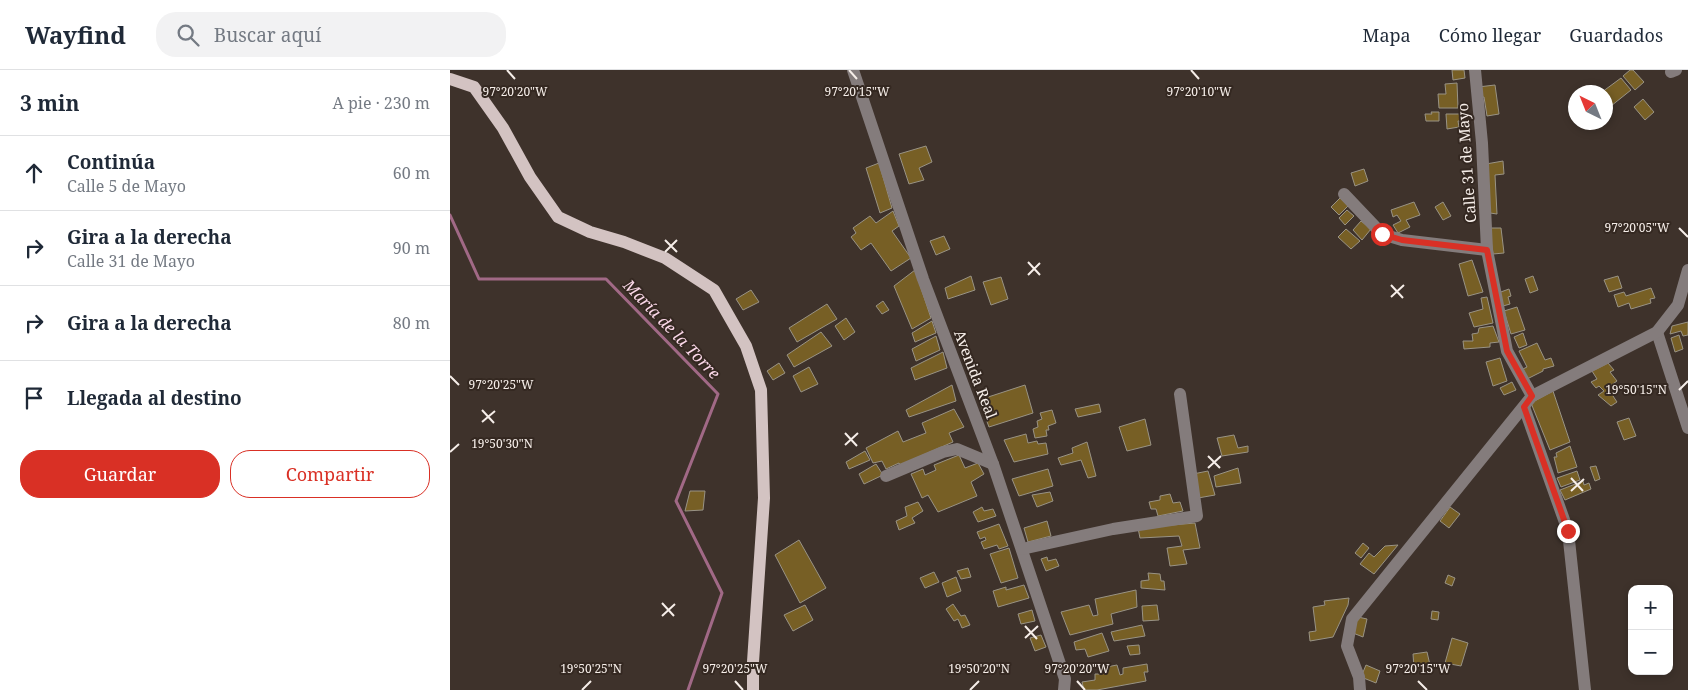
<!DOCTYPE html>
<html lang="es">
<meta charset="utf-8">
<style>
:root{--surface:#fff;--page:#f2f2f3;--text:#1f2937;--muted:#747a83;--line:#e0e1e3;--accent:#d93025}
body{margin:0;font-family:"Noto Serif",serif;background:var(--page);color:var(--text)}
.controls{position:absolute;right:15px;bottom:15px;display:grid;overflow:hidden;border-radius:10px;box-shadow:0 2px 8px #0003}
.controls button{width:45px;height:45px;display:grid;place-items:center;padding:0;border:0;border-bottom:1px solid var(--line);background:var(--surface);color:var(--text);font:25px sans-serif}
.compass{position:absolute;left:1118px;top:15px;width:45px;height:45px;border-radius:50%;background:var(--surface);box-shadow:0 2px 8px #0003;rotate:317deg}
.stop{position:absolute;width:15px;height:15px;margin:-11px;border:4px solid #d93025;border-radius:50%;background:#fff}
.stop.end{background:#d93025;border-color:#fff;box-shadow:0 1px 5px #0008}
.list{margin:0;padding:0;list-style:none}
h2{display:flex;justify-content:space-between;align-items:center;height:65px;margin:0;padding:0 20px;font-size:21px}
h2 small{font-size:16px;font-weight:400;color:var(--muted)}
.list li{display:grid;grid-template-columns:32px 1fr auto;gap:15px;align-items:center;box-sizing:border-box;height:75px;padding:0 20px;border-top:1px solid var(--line)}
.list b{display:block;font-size:19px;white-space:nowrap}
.list p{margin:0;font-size:16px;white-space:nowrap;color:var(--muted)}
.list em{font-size:16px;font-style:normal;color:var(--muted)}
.actions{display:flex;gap:10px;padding:15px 20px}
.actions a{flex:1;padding:11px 0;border:1px solid var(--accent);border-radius:20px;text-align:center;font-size:18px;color:var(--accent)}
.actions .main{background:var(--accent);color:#fff}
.icon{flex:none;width:28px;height:28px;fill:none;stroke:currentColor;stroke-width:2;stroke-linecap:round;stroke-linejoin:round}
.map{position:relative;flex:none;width:1238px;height:620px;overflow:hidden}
header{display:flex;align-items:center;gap:30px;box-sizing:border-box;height:70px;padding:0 25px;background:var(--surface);border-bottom:1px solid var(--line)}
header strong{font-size:24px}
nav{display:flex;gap:28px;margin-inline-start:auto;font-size:18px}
.search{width:350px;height:45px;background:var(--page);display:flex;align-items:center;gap:12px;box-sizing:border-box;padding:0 18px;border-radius:20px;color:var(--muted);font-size:19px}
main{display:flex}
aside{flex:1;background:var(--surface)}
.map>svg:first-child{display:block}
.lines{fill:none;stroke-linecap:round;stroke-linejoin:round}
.stream{stroke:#a16986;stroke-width:3}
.building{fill:#775f25;stroke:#999385}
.minor{stroke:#847c7c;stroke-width:12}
.major{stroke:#d3c3c2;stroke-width:12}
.route{stroke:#d93025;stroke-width:6}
.ticks{fill:none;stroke:#f6eee9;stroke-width:2}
.labels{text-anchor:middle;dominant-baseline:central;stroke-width:4;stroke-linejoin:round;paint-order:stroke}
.street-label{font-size:15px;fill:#f6eee9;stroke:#342821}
.water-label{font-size:16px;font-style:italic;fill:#fbd8e9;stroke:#342821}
.ticks-label{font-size:12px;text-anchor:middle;fill:#f6eee9;stroke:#342821;stroke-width:4;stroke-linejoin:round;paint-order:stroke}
</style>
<header>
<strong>Wayfind</strong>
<div class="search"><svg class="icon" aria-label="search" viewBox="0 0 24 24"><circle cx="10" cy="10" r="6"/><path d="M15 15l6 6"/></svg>Buscar aquí</div>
<nav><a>Mapa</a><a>Cómo llegar</a><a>Guardados</a></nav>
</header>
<main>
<aside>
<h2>3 min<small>A pie · 230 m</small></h2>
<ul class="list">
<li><svg class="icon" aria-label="ahead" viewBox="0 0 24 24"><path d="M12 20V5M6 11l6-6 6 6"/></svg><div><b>Continúa</b><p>Calle 5 de Mayo</p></div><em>60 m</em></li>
<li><svg class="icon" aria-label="right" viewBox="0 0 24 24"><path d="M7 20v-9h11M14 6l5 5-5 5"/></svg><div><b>Gira a la derecha</b><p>Calle 31 de Mayo</p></div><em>90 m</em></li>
<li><svg class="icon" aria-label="right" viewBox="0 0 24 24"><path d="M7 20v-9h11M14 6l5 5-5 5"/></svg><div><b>Gira a la derecha</b></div><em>80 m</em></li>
<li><svg class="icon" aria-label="arrive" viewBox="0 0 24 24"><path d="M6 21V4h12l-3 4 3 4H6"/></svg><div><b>Llegada al destino</b></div></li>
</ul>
<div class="actions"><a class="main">Guardar</a><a>Compartir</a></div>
</aside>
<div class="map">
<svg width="1238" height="620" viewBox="0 0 1238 620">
<rect width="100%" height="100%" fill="#3e322b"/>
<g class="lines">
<!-- stream -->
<path class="stream" d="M0 145 29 209H156L268 324 226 431 272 523 238 620"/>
</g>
<!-- building -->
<g class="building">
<path d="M1002 0H1014L1015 8 1003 10Z"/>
<path d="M1180 0H1183L1194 12 1185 20 1173 6Z"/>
<path d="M1171 8 1181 20 1156 40V22H1152Z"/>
<path d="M1007 13 1008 38H989L988 24H996L995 14Z"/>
<path d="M1045 15 1049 44 1037 46 1034 27 1029 28 1028 17Z"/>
<path d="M1193 29 1204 42 1195 50 1184 37Z"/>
<path d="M981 42H989V51H976L975 44H982Z"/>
<path d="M996 44H1010L1011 51H1008L1009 57 997 59Z"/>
<path d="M476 76 482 92 469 98 474 110 459 114 449 84Z"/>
<path d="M1053 91 1054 104 1045 105 1047 144 1040 143 1036 94Z"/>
<path d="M429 93 442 138 430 143 416 98Z"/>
<path d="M914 99 918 111 905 116 901 103Z"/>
<path d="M890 128 898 136 889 145 881 137Z"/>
<path d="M964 132 970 145 956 150 960 157 948 163 943 155 951 151 947 145 943 147 941 140Z"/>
<path d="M993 132 1001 146 993 150 985 137Z"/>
<path d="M897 140 904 146 895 155 889 148Z"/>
<path d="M443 141 449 156 442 161 461 188 441 201 421 173 411 180 401 167 406 163 403 158 420 146 426 153Z"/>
<path d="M911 151 921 159 912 170 903 160Z"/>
<path d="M1039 158H1051L1054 183 1043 184Z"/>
<path d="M896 159 910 171 901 179 888 167Z"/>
<path d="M494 166 500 179 486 185 480 171Z"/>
<path d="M1022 190 1033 222 1018 226 1009 194Z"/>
<path d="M465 200 481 248 462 259 444 216Z"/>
<path d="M521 206 525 220 498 229 495 218Z"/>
<path d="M1083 206 1088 220 1080 223 1075 209Z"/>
<path d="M1168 206 1172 218 1159 222 1154 210Z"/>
<path d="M551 207 558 229 541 235 533 212Z"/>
<path d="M1201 218 1205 228 1200 229 1201 233 1181 239 1179 233 1168 237 1164 225 1174 222 1176 226Z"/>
<path d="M1059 219 1061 226 1058 227 1060 234 1053 236 1048 223Z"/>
<path d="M301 220 309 232 293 240 286 229Z"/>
<path d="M1037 227 1043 253 1024 257 1019 243 1033 239 1031 228Z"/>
<path d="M433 231 439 240 432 244 426 236Z"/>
<path d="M377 234 387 249 347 272 339 258Z"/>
<path d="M1067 237 1075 260 1061 264 1054 241Z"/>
<path d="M396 248 405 262 394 270 385 256Z"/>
<path d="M482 251 486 263 465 272 462 263Z"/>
<path d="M1238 252V265L1233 266 1231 261 1220 264 1222 256Z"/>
<path d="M1043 256 1049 272 1040 273V277L1014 279 1013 271H1023L1022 264 1028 263 1029 258Z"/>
<path d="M371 262 382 276 344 297 337 285Z"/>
<path d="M1073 263 1077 275 1069 278 1064 267Z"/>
<path d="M1229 265 1233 279 1225 282 1221 268Z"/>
<path d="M486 266 490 280 466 291 462 279Z"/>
<path d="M1087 273 1095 290 1101 288 1104 296 1093 299V301L1077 309 1073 299 1077 297 1069 281Z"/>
<path d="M493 282 497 298 465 310 461 298Z"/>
<path d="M1050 288 1057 311 1043 316 1036 292Z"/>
<path d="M329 293 335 303 323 310 317 301Z"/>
<path d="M1158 293 1164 300 1160 302 1167 311 1160 316 1165 324 1163 326 1167 332 1161 336 1148 325 1154 321 1149 316 1146 318 1141 312 1147 309 1142 301Z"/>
<path d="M359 297 368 314 351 322 343 306Z"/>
<path d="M1062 312 1066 320 1054 325 1050 318Z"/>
<path d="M502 315 506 331 459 347 456 340Z"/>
<path d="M575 315 583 343 539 357 529 330Z"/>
<path d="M1103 321 1120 372 1100 380 1081 333Z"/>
<path d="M649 334 651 342 628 347 625 339Z"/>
<path d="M504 339 514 357 499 363 503 372 457 392 451 397 449 393 436 399 432 391 423 393 416 378 448 361 453 372 476 363 472 353Z"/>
<path d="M602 340 606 353 598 356 599 360H596L597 366 585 368 583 359 588 357 587 351 592 349 590 343Z"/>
<path d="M1179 348 1186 366 1174 370 1167 352Z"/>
<path d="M695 349 701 375 677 381 669 357Z"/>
<path d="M576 364 578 373 587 371 588 374 596 373 598 384 564 392 554 370Z"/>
<path d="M784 365 788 378 798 376V382L772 386 767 368Z"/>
<path d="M637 372 646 406 638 408 631 390 611 395 608 388 623 383 622 378Z"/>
<path d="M1120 376 1127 397 1108 403 1104 387H1107L1106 383Z"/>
<path d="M415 381 420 390 399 399 396 392Z"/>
<path d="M509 385 515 398 528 393 534 404 521 412 527 426 488 442 478 425 472 428 461 404 473 399 475 405 486 400 484 395Z"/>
<path d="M426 394 433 405 414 414 409 404Z"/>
<path d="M1146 396 1150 409 1145 411 1140 397Z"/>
<path d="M788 398 791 413 766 417 764 406Z"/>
<path d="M598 399 603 416 569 426 562 409Z"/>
<path d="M758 401 765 425 748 428 743 404Z"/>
<path d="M1127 401 1130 410 1111 417 1107 408Z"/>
<path d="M1133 411 1134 415 1139 413 1141 419 1115 430 1110 420Z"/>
<path d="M240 421H255L253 440 235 441Z"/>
<path d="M600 422 603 431 587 437 582 425Z"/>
<path d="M720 424 723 433 730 432 733 441 708 446 706 439H701L699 432 710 430V426Z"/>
<path d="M468 432 473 441 462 448 465 453 449 460 446 451 457 446 455 437Z"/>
<path d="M532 437 534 441 543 439 546 446 528 452 523 442Z"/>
<path d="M1000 437 1010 444 999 458 990 451Z"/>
<path d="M597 451 601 466 578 472 574 458Z"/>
<path d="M745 453 750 478 733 480 737 494 720 496 717 478 732 476 729 466 690 468 688 458Z"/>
<path d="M549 454 558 476 549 479 547 475 534 479 531 472 536 470 535 467 530 469 527 462Z"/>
<path d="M349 470 376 518 350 533 325 485Z"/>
<path d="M913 473 919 478 911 488 905 483Z"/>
<path d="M948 475 924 504 910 494 919 483 924 487 935 476Z"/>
<path d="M559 478 568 508 551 513 540 484Z"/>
<path d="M597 487 598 491 606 489 609 496 596 501 591 489Z"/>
<path d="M518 498 521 507 511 509 507 501Z"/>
<path d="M484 502 489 512 475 518 470 508Z"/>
<path d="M698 503 710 504 711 511H714L715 520 691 518V511L699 510Z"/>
<path d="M998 505 1005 508 1002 516 995 513Z"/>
<path d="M506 507 511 521 497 527 492 513Z"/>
<path d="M574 515 579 528 548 537 543 521 556 517V520Z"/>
<path d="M686 520 687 537 661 544 663 554 620 565 611 542 639 535 643 546 648 545 645 529Z"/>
<path d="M899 528 898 535 883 567 860 571 859 562 866 561 863 537 875 535 874 531Z"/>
<path d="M503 534 511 546 515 545 520 555 512 558 508 549 504 551 496 539Z"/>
<path d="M355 535 363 550 343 561 334 545Z"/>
<path d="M707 535 709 550 693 551 692 536Z"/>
<path d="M582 540 585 551 571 554 568 544Z"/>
<path d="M982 541 989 542 988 550 981 549Z"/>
<path d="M908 547 917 549 913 567 903 563Z"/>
<path d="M692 555 695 566 664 571 661 562Z"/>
<path d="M652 563 659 581 638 587 635 579 626 580 624 572Z"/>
<path d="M591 565 596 577 585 581 580 568Z"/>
<path d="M1002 568 1018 573 1011 596 995 593Z"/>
<path d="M689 575 690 584 680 585 677 576Z"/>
<path d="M977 582 980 595 964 598 963 584Z"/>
<path d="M697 594 698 602H694L696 611 647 620H634L632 612 645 610V604H652L651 598 667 595 670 605 673 604V598Z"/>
<path d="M916 595 930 601 926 613 911 607Z"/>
</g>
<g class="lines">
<!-- minor -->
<g class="minor">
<path d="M403 0 473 209 543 394 615 609 614 620"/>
<path d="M1025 0 1032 73 1037 180 1057 281 1082 326"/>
<path d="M1221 2 1226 0"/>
<path d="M894 124 932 164 952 170 1037 180"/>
<path d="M1207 262 1238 358"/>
<path d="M1074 337 1118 461 1135 620"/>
<path d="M436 406 493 382 507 379 543 394"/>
<path d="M572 479 663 459 747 446 730 324"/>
<path d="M910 620 909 607 897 576 902 549 1082 326 1207 262 1228 235 1238 200"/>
</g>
<!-- major -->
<path class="major" d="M0 9 24 17 53 58 80 107 108 147 140 162 174 172 215 188 264 220 296 276 311 320 314 428 303 592V620"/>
</g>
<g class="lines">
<!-- route -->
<path class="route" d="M932 164 952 170 1037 180 1057 281 1082 326 1074 337 1118 461"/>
</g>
<!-- ticks -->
<path class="ticks" d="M57 0 65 9M399 0 407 9M741 0 749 9M1229 158 1238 167M215 170 227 182M215 182 227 170M578 192 590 205M578 205 590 193M941 215 953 228M941 227 954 215M0 306 9 315M1229 320 1238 311M32 340 44 353M32 352 45 341M395 363 407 376M395 375 408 363M0 382 9 374M758 386 770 398M758 398 771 386M1121 408 1133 421M1121 421 1134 409M212 533 224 546M212 546 225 534M575 556 587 569M575 568 588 556M285 611 293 620M627 611 635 620M968 611 977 620M132 620 141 611M520 620 529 611"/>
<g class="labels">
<!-- street labels -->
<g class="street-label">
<text transform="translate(1016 93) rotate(-94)">Calle 31 de Mayo</text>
<text transform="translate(526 304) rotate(69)">Avenida Real</text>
</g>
<!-- water labels -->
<g class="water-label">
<text transform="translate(222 259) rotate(46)">María de la Torre</text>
</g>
</g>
<g class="ticks-label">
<text x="65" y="26">97°20'20"W</text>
<text x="407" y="26">97°20'15"W</text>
<text x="749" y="26">97°20'10"W</text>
<text x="1187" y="162">97°20'05"W</text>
<text x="51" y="319">97°20'25"W</text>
<text x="1186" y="324">19°50'15"N</text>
<text x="52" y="378">19°50'30"N</text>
<text x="285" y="603">97°20'25"W</text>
<text x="627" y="603">97°20'20"W</text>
<text x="968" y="603">97°20'15"W</text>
<text x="141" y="603">19°50'25"N</text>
<text x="529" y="603">19°50'20"N</text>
</g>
</svg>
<div class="controls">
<button>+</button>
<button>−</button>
</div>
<svg class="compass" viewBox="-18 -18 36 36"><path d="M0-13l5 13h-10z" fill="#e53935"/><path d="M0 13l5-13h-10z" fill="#747a83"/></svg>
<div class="stop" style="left:932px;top:164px"></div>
<div class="stop end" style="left:1118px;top:461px"></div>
</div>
</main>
